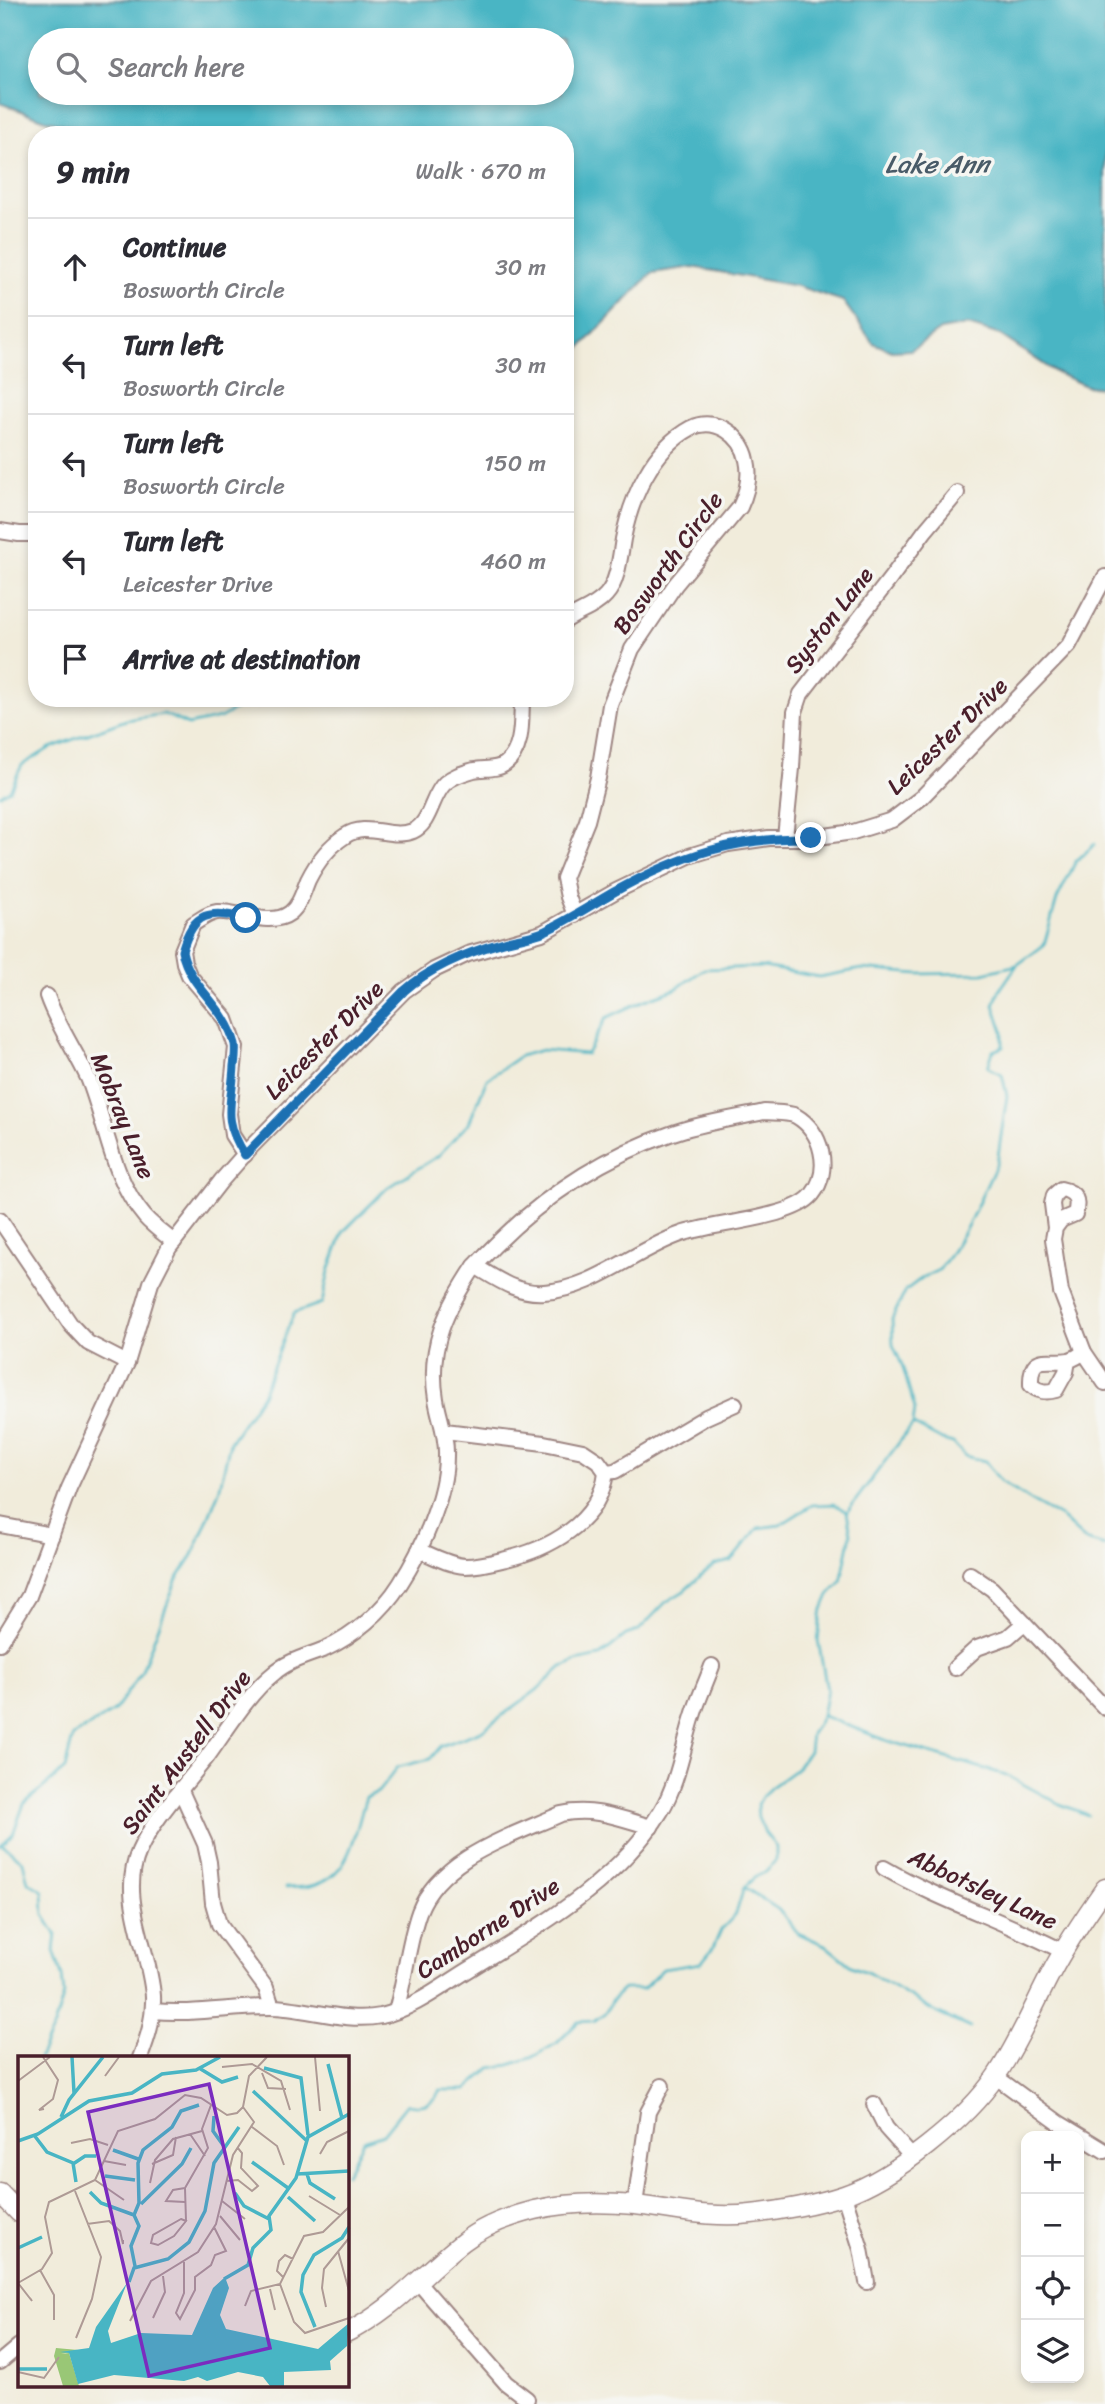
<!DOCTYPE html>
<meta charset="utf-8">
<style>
:root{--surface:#fff;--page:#f2f2f3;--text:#2b2b33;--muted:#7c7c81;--line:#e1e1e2}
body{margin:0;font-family:Sriracha,sans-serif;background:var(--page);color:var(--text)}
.controls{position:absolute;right:21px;bottom:21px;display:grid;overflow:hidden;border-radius:14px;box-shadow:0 4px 10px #0003}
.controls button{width:63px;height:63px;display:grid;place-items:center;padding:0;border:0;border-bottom:2px solid var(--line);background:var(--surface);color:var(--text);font:35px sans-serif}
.stop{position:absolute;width:21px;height:21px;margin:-16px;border:5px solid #1f6fb2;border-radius:50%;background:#fff}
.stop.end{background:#1f6fb2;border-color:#fff;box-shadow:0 2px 7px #0008}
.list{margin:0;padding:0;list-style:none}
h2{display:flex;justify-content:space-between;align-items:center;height:91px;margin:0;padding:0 28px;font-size:30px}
h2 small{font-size:23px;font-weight:400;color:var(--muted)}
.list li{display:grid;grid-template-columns:46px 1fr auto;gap:21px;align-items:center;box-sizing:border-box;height:98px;padding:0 28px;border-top:2px solid var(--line)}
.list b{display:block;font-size:26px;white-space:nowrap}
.list p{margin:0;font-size:23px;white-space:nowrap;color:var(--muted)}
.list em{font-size:23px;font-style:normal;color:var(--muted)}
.icon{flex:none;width:38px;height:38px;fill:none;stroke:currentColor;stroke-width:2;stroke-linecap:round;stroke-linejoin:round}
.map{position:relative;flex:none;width:1105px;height:2404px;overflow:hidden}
.search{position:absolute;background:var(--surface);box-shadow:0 4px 10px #0003;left:28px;top:28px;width:546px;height:77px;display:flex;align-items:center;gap:18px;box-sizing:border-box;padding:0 24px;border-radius:38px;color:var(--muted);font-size:26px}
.panel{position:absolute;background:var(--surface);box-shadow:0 4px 10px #0003;left:28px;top:126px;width:546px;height:581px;border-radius:28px}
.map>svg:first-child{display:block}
.water{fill:#48b5c4;stroke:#496a78;stroke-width:2;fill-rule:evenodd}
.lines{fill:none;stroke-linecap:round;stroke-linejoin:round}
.stream{stroke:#48b5c4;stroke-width:2.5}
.minor-casing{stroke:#9e8683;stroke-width:18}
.major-casing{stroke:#9e8683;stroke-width:21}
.minor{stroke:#fff;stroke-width:14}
.major{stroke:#fff;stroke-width:18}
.route{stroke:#1f6fb2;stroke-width:9}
.labels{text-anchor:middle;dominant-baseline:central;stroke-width:7;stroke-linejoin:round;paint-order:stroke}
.street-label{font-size:24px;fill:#4a1f2b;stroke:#f6f6f2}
.water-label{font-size:26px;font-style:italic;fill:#495b68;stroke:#f6f6f2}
.inset-river{fill:none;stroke:#48b5c4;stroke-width:3.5}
.inset-road{fill:none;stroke:#ae9a95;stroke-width:2}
.view{fill:#7b2cbf;fill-opacity:0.15;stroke:#7b2cbf;stroke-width:3.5}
.inset-edge{fill:none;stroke:#4a1f2b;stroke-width:3.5}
</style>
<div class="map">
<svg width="1105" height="2404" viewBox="0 0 1105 2404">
<rect width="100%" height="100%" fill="#f6f6f2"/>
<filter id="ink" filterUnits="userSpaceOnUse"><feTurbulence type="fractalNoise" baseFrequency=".0143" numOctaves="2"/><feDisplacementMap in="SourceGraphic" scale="14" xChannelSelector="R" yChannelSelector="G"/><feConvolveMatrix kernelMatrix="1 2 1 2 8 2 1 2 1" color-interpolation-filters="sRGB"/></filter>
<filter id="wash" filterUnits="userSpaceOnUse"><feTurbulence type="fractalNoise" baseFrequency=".00686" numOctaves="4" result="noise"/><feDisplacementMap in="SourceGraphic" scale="28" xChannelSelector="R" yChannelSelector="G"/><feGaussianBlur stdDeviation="1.57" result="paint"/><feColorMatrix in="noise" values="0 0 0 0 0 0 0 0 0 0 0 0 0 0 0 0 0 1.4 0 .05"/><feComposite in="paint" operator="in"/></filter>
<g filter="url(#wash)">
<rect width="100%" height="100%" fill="#f1ecdb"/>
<!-- water -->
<path class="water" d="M0 0H1105V388L1086 386 1057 373 1000 335 968 325 940 330 911 350 892 351 873 343 843 301 797 286 692 267 652 273 565 364V135H109L46 120 0 103ZM40 40H562V93H40Z"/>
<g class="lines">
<!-- stream -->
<g class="stream">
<path d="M0 795 10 790 22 765 50 748 126 720 164 714 188 725 220 718 246 703"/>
<path d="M914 1425 942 1440 953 1443 965 1456 985 1461 1001 1482 1031 1501 1060 1517 1085 1540 1105 1546"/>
<path d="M823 1716 888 1741 1006 1775 1060 1804 1088 1815"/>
<path d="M3 1845 23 1861 28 1882 43 1891 44 1915 56 1934 54 1951 62 1976 64 1994 54 2026 39 2058"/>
<path d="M0 1846 13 1834 24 1804 65 1769 73 1736 114 1711 141 1673 176 1581 193 1555 219 1491 230 1442 262 1395 294 1313 322 1303 329 1271 343 1232 388 1187 438 1156 469 1123 487 1079 520 1056 542 1050 587 1054 606 1018 643 1001 676 989 704 969 763 967 819 977 862 969 918 974 983 973 1017 965 1044 945 1057 899 1076 861 1095 844"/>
<path d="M744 1887 779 1910 798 1933 825 1945 851 1966 869 1973 937 2013 970 2028"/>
<path d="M286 1888C295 1887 306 1888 314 1885 353 1873 355 1830 366 1797L378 1792 398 1767 430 1759 441 1746 481 1731 537 1690 562 1667 576 1661 600 1656 626 1635 638 1631 666 1602 684 1591 704 1573 715 1565 731 1561 758 1528 780 1525 812 1505 834 1504 847 1512"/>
<path d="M346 2174 363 2141 383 2134 407 2104C423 2107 432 2105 440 2090H466L491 2068 509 2065 531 2058 557 2043 578 2022 593 2021 606 2012 611 2001 624 1989H643L663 1969 701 1963 713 1948 721 1930 736 1914 744 1887 754 1878 766 1871 776 1860V1847L765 1833 758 1818 757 1804 770 1788 795 1770 809 1751 811 1734 822 1716 827 1690 818 1640 821 1614 829 1595 841 1582 851 1534 847 1512 913 1424 915 1409 902 1365 893 1345 892 1319 906 1290 922 1278 939 1270 950 1255 969 1223 997 1163 1007 1096 1002 1074 988 1067 993 1051 1003 1047V1031L994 1005 999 991 1017 965"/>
</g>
</g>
</g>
<g filter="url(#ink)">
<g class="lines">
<!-- minor casing -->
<g class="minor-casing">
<g id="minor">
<path d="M0 531 19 534H37"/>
<path d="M565 621C578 612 596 607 606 595 618 582 620 556 623 539 631 498 652 449 691 428 715 416 742 435 747 460 751 477 747 492 740 507L675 585 632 649 610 705 598 778 587 821 564 878 568 897 575 915"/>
<path d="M785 838 792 768 795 712 801 694 890 579 925 531 957 493"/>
<path d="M47 996C57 1025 75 1050 88 1078 107 1125 111 1177 145 1217 153 1226 164 1234 174 1242"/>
<path d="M764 1112C774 1113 788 1112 796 1116 822 1131 832 1170 812 1195 792 1219 712 1223 681 1234 635 1250 594 1289 544 1292 517 1294 497 1279 475 1266 529 1207 594 1160 670 1134 700 1123 733 1119 764 1112Z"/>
<path d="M245 1155 232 1135 229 1114 236 1047 226 1019 189 975 184 963 182 951 193 924C200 920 208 913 217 912 236 910 270 928 290 913 300 905 303 892 308 880 317 862 328 847 345 836 367 821 390 840 413 831 431 823 431 796 445 783 454 775 464 773 474 770 484 768 497 770 505 764 524 750 521 719 522 698"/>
<path d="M0 1220 71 1325 88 1343 127 1363"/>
<path d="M1055 1228 1061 1220 1075 1214C1079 1200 1076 1192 1061 1189L1054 1195 1052 1204 1055 1228 1053 1239 1061 1292 1084 1352 1105 1383"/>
<path d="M1068 1361 1066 1372 1056 1390C1046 1393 1039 1392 1031 1385 1030 1351 1048 1364 1069 1360 1073 1359 1080 1355 1084 1352"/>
<path d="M606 1472 615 1471 706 1417 735 1404"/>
<path d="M0 1525 52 1535"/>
<path d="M419 1550C433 1556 449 1565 465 1566 477 1566 490 1563 502 1560 548 1550 600 1523 606 1472L598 1461 583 1451 544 1443 445 1431"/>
<path d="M970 1574 992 1589 1105 1708"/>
<path d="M0 1643 29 1596 69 1488 127 1363 151 1283 169 1248 221 1181 251 1147 404 991 434 970 468 954 542 933 616 891 689 856 728 844 769 838H811L853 832 892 820 921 798 1069 645 1105 577"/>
<path d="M955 1668 977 1648 1008 1637 1024 1623"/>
<path d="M181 1791 205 1844 209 1862 213 1903 219 1924 266 1988 272 2007"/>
<path d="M884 1868C941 1901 1005 1921 1064 1952"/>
<path d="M153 2011C192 2015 231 2007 270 2007 306 2007 344 2023 381 2016 413 2009 442 1986 470 1969 539 1926 617 1883 661 1811 678 1783 683 1747 693 1716 698 1699 706 1683 712 1666"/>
<path d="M396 2011C405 1979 408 1943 419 1912 440 1857 512 1836 561 1814 593 1807 620 1818 651 1827"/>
<path d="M140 2058C148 2037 154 2019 153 1996 150 1949 118 1898 139 1851 153 1819 185 1785 207 1757 226 1731 248 1694 273 1674 287 1661 307 1656 325 1649 354 1636 383 1611 400 1584 422 1550 446 1496 446 1456 447 1435 439 1418 436 1399 427 1346 447 1308 475 1266"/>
<path d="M996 2077 1059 2123 1105 2151"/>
<path d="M874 2104 886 2128 912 2157"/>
<path d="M844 2195 861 2249 867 2282"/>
<path d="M635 2205 648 2112 662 2086"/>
<path d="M418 2282 506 2383 527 2399"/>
<path d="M0 2362 19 2346"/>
</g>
</g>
<!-- major casing -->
<g class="major-casing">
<g id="major">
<path d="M0 2193 19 2213"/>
<path d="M346 2333C392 2311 423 2273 463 2242 482 2227 511 2216 535 2210 567 2202 602 2202 635 2205 673 2209 711 2219 751 2214 779 2211 817 2204 844 2195 894 2178 967 2119 996 2076 1018 2044 1033 2007 1051 1973 1066 1944 1086 1915 1105 1888"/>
</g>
</g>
<!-- minor -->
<use href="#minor" class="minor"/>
<!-- major -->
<use href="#major" class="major"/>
</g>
</g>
<g class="lines" filter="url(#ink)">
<!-- route -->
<path class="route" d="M246 918C209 911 194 910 182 951 190 989 224 1004 235 1044 236 1051 235 1059 234 1066 232 1106 221 1117 245 1155L404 991C432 966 468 952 504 942 517 938 532 937 545 931 569 920 591 905 614 892 680 855 736 837 811 838"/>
</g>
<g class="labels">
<!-- street labels -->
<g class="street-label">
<text transform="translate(668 563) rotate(-54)">Bosworth Circle</text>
<text transform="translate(829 620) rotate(-52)">Syston Lane</text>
<text transform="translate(947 736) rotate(-44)">Leicester Drive</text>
<text transform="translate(324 1040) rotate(-45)">Leicester Drive</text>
<text transform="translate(123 1116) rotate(68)">Mobray Lane</text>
<text transform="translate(186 1752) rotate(-53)">Saint Austell Drive</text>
<text transform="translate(983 1889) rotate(25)">Abbotsley Lane</text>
<text transform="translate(488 1928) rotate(-33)">Camborne Drive</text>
</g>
<!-- water labels -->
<g class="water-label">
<text x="937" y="164">Lake Ann</text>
</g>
</g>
<!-- overview -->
<g transform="translate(18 2056)">
<rect width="331" height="331" fill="#f1ecdb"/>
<path d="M38 292 60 294 43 298 51 297 61 330H45L36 300Z" fill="#99c776"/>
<path d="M207 221 211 232 202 259 208 273 300 293 331 267 329 290 312 305 313 314 266 316V330H252L245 321 220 316 189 325 180 321 166 325 96 319 60 328 51 297 42 296 71 292 78 271 109 227 90 275 93 287 123 277 174 279 195 232Z" fill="#48b5c4"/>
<path class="inset-river" d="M54 1 56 37M310 8 324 62M181 12 204 26 220 21M246 12 283 22 290 79M235 35 289 85M196 60 195 75 205 89M43 61 51 44 85 1M16 79 29 96 55 107 58 126M0 85 20 78 71 45 114 37 144 18 178 14 202 1M95 94 123 104M234 106 270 132M55 108 67 100H78M279 118 331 115M289 118 292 127 317 143M87 120 117 124M72 136 83 147 116 159M217 137 226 150 251 163M270 141 297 165M123 148 164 108 173 92M0 192 24 181M117 210 113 190 121 170 116 159 121 147 120 107 125 94 154 71 163 55 181 49M206 223 230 209 235 192 253 174 251 160 278 122 290 81 331 58M111 226 116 212 150 203 171 186 187 155 196 107 221 71M297 271 283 236 285 219 296 199 324 182 331 171M0 313H29"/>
<path class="inset-road" d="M25 1 40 24 35 43 21 54 26 53M297 1 302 55M204 11 234 8 263 25 272 54M244 17 250 32 268 33M87 20 101 1M0 25 32 1M234 71 259 90 266 109M172 78 187 100M53 87 72 83 90 89M302 98 309 86 331 75M86 105 108 109M134 108 155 99 158 81M77 124 106 144M208 125 220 124 234 135 240 130 223 112 224 97 219 91M132 127 137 104 155 83 184 75M167 132 155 134 148 145 167 146M57 135 83 201 74 243 58 282M291 140 322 159M204 145 227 163M202 160 222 184M163 163 168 165 156 180 140 189 133 187 135 179ZM168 165 167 132 190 92 184 73 193 49M69 168 91 165 102 175 105 188V184M320 195 331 235M166 206V237L158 257 162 263 177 234V221L193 209 197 199 208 195 196 171M22 214 36 239V264M265 221 259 215 261 205 267 199 275 203M0 227 14 245 12 242M0 227 24 213 34 197 27 161 31 146 77 124 100 75 137 63 167 39 183 42 209 59 219 57 225 51 231 20 249 1M262 228 276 266 287 277 331 262M252 233 257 254M227 250 233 235 262 228 286 180 305 176 331 151M308 251 304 232 306 213 331 182M135 262 147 236 145 220M112 265 133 225 180 196 198 168 215 99 236 66 225 51M0 316 26 322 41 301"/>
<path class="view" d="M191 28 252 292 131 320 70 56Z"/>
<rect width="331" height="331" class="inset-edge"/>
</g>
</svg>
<div class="controls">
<button>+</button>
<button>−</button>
<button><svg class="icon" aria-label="locate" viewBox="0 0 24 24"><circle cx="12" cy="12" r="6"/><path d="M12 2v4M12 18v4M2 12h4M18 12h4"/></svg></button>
<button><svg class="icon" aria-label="layers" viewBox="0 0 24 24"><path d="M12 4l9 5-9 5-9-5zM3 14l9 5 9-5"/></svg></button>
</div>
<div class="stop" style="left:246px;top:918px"></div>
<div class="stop end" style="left:811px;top:838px"></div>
<div class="search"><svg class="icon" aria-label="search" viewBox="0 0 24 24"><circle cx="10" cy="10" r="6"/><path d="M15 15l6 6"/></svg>Search here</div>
<section class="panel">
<h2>9 min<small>Walk · 670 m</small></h2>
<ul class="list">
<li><svg class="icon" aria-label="ahead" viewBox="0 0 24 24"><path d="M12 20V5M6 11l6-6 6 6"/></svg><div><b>Continue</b><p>Bosworth Circle</p></div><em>30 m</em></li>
<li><svg class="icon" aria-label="left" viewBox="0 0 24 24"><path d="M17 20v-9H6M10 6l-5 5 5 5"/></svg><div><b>Turn left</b><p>Bosworth Circle</p></div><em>30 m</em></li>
<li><svg class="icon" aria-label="left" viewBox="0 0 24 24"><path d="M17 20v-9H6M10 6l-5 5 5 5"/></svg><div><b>Turn left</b><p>Bosworth Circle</p></div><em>150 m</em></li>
<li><svg class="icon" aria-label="left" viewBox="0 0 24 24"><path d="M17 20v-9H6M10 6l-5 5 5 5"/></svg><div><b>Turn left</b><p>Leicester Drive</p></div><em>460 m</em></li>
<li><svg class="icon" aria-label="arrive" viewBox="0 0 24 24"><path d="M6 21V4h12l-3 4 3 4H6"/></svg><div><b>Arrive at destination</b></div></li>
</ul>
</section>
</div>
